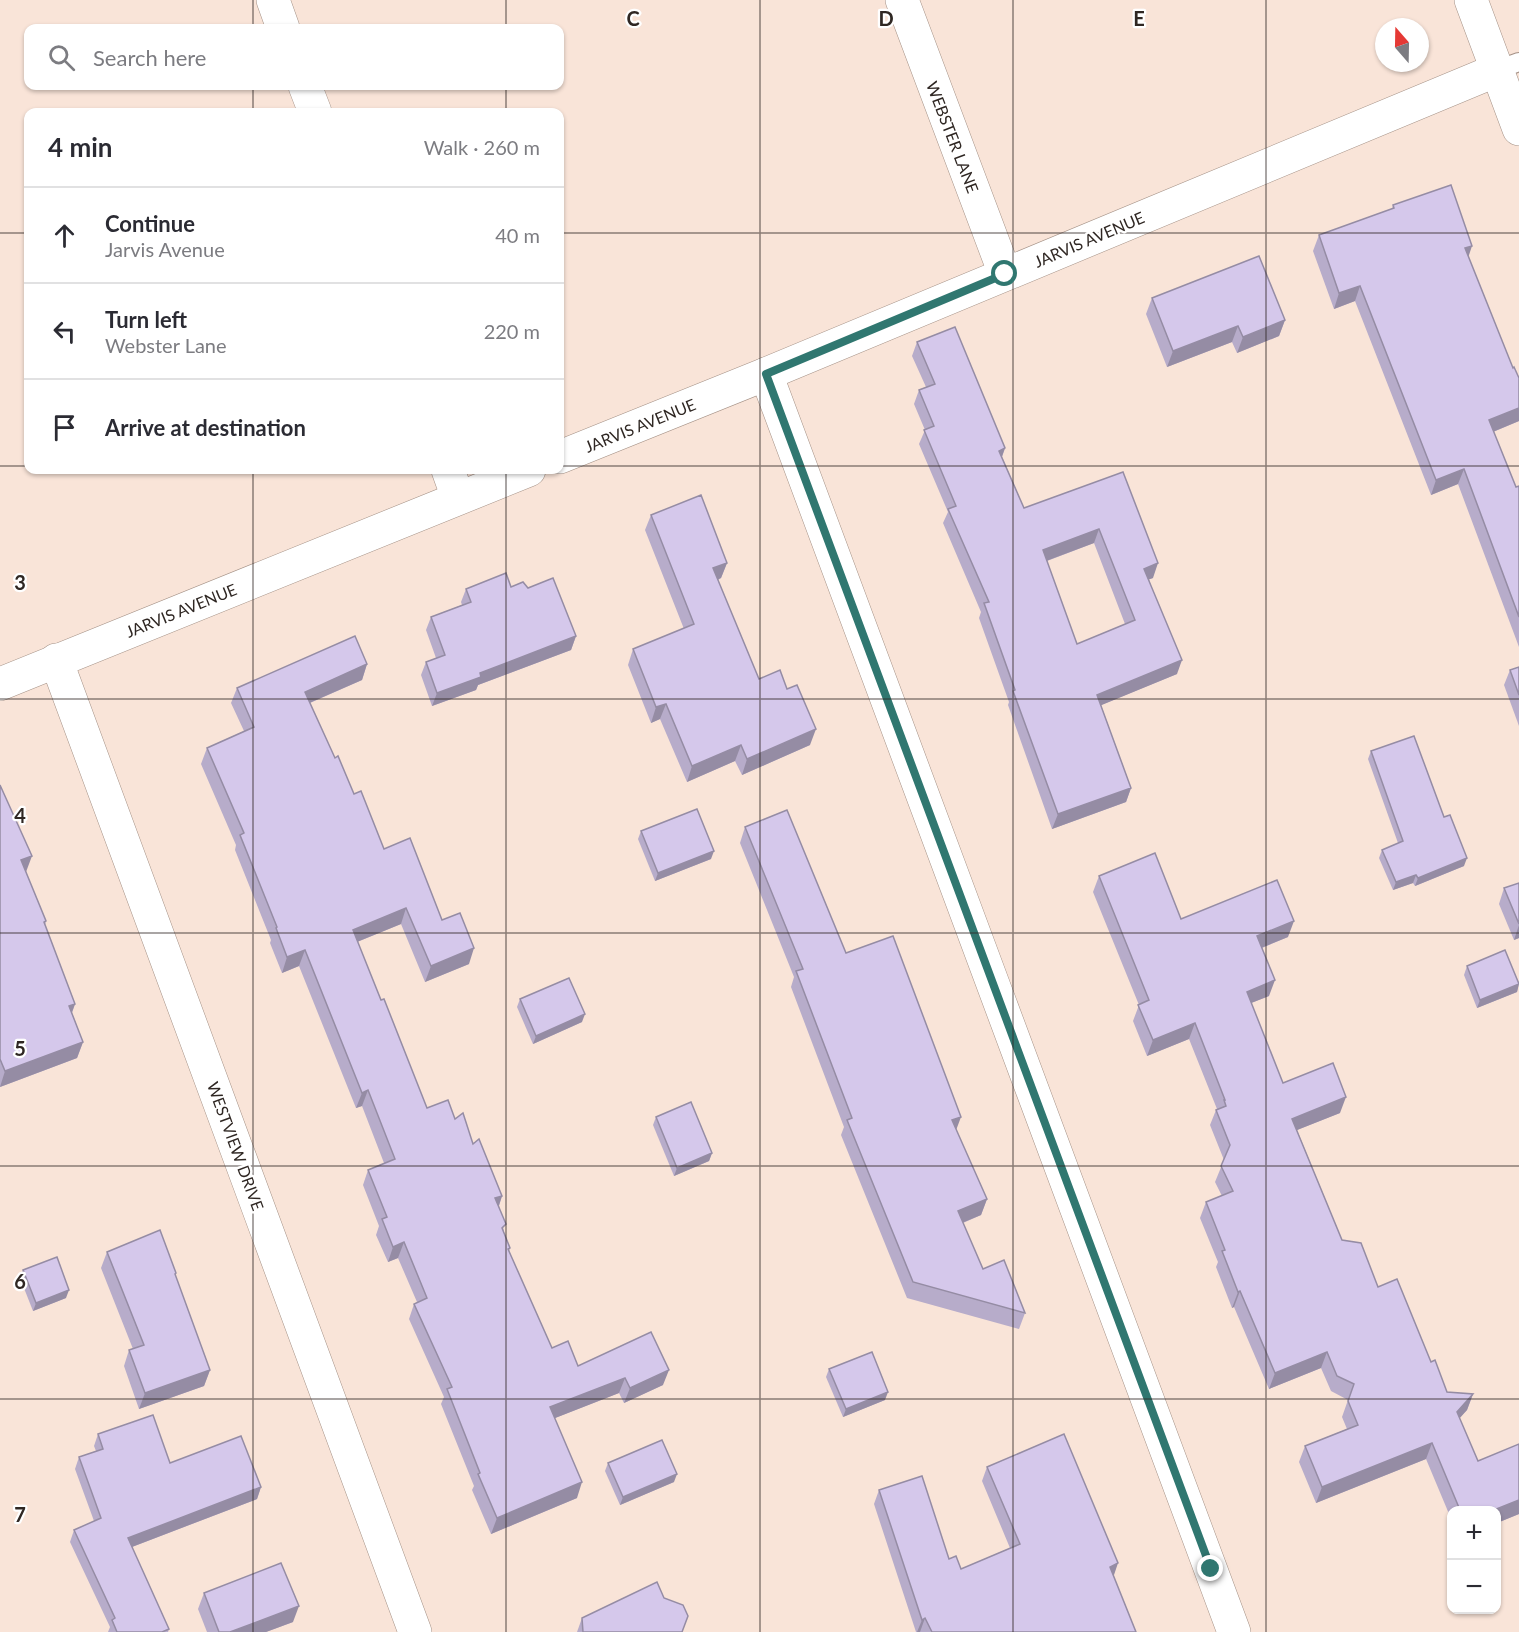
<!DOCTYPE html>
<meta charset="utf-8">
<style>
:root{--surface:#fff;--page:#f7f7f7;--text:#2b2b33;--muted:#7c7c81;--line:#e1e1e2}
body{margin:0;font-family:Lato,sans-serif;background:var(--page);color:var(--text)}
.controls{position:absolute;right:18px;bottom:18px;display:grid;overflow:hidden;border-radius:12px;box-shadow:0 2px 4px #0004}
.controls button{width:54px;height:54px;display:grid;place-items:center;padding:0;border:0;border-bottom:2px solid var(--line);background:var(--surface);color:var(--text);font:30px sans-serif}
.compass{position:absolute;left:1375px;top:18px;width:54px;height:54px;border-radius:50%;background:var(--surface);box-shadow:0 2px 4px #0004;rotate:340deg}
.stop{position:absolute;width:18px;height:18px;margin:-14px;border:4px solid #307770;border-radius:50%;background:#fff}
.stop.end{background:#307770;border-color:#fff;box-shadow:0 2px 6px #0008}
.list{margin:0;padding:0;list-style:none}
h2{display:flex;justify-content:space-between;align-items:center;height:78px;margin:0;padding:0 24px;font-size:26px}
h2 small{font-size:20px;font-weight:400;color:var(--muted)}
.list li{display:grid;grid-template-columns:39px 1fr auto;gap:18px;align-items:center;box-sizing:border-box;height:96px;padding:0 24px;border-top:2px solid var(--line)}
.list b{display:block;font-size:22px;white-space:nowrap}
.list p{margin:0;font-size:20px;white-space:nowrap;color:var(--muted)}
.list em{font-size:20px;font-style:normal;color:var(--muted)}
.icon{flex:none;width:33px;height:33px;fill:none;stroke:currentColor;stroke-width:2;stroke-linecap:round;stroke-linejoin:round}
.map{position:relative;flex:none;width:1519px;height:1632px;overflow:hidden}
.search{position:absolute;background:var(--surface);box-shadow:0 2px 4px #0004;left:24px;top:24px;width:540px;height:66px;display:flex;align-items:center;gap:15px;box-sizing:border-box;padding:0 21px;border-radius:12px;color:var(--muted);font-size:22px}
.panel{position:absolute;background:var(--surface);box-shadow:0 2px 4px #0004;left:24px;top:108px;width:540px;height:366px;border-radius:12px}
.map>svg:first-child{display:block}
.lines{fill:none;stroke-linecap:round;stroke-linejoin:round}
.service-casing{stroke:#a59287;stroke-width:20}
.minor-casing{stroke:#a59287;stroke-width:34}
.service{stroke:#fff;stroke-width:18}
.minor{stroke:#fff;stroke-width:33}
.wall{fill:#b7acca;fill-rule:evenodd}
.shaded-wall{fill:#958ca4}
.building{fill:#d5c8eb;stroke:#958ca4;stroke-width:1.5;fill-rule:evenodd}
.route{stroke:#307770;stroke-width:8}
.grid{fill:none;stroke:#2f2723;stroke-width:1.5;stroke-opacity:0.55}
.labels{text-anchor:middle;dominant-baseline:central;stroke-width:4.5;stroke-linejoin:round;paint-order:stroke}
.street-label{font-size:16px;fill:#2f2723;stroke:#fff}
.grid-label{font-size:20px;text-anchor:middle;font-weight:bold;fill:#2f2723;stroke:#fff;stroke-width:4.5;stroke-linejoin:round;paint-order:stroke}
</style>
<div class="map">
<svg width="1519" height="1632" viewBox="0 0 1519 1632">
<rect width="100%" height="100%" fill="#f9e4d8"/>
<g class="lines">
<!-- service casing -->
<g class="service-casing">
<path id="service" d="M1497 70 1519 62"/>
</g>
<!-- minor casing -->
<g class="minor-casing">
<g id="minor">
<path d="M273 0 283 28"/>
<path d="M902 0 1005 274"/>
<path d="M1471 0 1519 129"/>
<path d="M305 86 315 112"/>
<path d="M766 374 1234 1632"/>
<path d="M560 457 766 374 1497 70"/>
<path d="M448 470 458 498"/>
<path d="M56 660 415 1632"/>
<path d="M0 684 529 470"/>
</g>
</g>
<!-- service -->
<use href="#service" class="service"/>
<!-- minor -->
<use href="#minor" class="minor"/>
</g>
<!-- wall -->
<g class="wall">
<path d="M1393 205 1468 257 1513 368 1519 378V421L1493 432 1516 487 1519 486V647L1458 484 1431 495 1355 301 1334 309 1313 251 1319 235 1392 209Z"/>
<path d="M1152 298 1285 320 1279 336 1237 353 1232 342 1167 367 1146 314Z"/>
<path d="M917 342 1005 448 1002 457 1024 508 1123 472 1153 578 1149 579 1177 674 1101 705 1131 788 1126 802 1052 829 1008 705 1009 702 979 618 981 612 943 523 948 512 919 444 925 430 914 404 919 390 926 387 912 356ZM1094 543 1125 624 1077 644 1047 561Z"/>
<path d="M651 515 727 563 721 578 718 580 759 679 810 745 742 775 735 761 687 782 660 719 651 723 628 665 633 649 684 629 645 530Z"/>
<path d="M511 587 528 588 576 636 571 650 478 685 476 690 432 706 421 675 426 662 436 658 426 630 431 617 462 605 461 602 466 589Z"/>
<path d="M367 664 362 680 310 703 335 758 384 849 442 920 469 964 425 982 401 924 357 942 381 1000 427 1108 455 1119 473 1144 502 1196 499 1206 504 1232 510 1248 509 1252 552 1348 578 1366 663 1385 624 1403 619 1393 555 1418 577 1498 491 1534 472 1490 474 1486 441 1404 444 1397 409 1319 414 1304 417 1302 398 1258 388 1262 376 1235 379 1226 363 1185 368 1170 384 1163 362 1106 356 1108 299 966 282 973 270 943 271 940 235 850 236 845 201 764 207 748 244 731 231 703 237 688Z"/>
<path d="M1519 667V726L1504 685 1510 670Z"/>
<path d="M1371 751 1444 817 1464 866 1415 886 1413 883 1393 890 1379 858 1382 850 1398 843 1368 759Z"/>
<path d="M0 785 26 872 46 921 45 925 75 1004 72 1013 83 1042 77 1058 0 1087Z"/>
<path d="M745 827 846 953 956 1130 987 1199 981 1215 963 1223 983 1269 1025 1313 1019 1329 907 1298 841 1135 844 1127 791 987 794 977 740 843Z"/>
<path d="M641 831 711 859 655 881 638 839Z"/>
<path d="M1099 876 1181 919 1288 937 1262 948 1269 996 1251 1003 1283 1083 1340 1113 1297 1130 1342 1240 1378 1287 1431 1362 1447 1392 1473 1394 1467 1410 1459 1418 1478 1461 1519 1444V1514L1497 1523V1510H1452V1521L1426 1459 1316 1503 1299 1462 1305 1446 1347 1429 1342 1417 1348 1400 1331 1391 1321 1368 1269 1389 1234 1307 1232 1308 1216 1267 1218 1262 1200 1218 1206 1202 1222 1196 1215 1182 1224 1160 1210 1125 1216 1110 1217 1109 1189 1039 1147 1056 1133 1021 1139 1005 1093 892Z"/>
<path d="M1519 883V938L1514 940 1499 904 1504 888Z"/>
<path d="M1467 966 1519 982 1517 992 1477 1008 1464 975Z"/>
<path d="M520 999 582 1022 533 1044 517 1007Z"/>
<path d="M656 1117 712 1153 709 1161 674 1176 653 1125Z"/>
<path d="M107 1252 176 1273 175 1276 210 1370 204 1386 139 1409 124 1366 129 1350 133 1349 101 1268Z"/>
<path d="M23 1270 66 1298 33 1311 20 1278Z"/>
<path d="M829 1369 885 1400 843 1417 826 1377Z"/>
<path d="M98 1434 170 1463 261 1487 257 1499 132 1547 169 1629 168 1632H108L110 1627 70 1542 74 1530 94 1521 75 1469 79 1457 96 1451 94 1446Z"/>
<path d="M608 1463 674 1482 620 1505 605 1471Z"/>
<path d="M987 1467 1113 1576 1136 1632H916L874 1504 879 1490 949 1559 961 1569 1010 1548 982 1481Z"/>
<path d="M204 1593 293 1622 266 1632H207L198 1609Z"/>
<path d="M582 1618 682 1632H577Z"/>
</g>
<!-- shaded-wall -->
<g class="shaded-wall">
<path d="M1472 246 1467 261 1465 248Z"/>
<path d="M1360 286 1355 301 1334 309 1339 293Z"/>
<path d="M1285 320 1279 336 1237 353 1243 337Z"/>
<path d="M1238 326 1232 342 1167 367 1173 351Z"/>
<path d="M1519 408V421L1483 436 1489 420Z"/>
<path d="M1005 448 1000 462 999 451Z"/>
<path d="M1464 469 1458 484 1431 495 1436 480Z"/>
<path d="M1099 529 1094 543 1038 564 1043 550Z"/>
<path d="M727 563 721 578 707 584 713 568Z"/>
<path d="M1158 563 1153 578 1139 583 1144 569Z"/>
<path d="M576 636 571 650 478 685 476 690 432 706 437 693 480 673Z"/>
<path d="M1182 660 1177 674 1092 709 1097 695Z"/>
<path d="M367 664 362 680 300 707 305 692Z"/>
<path d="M666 704 660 719 651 723 656 707Z"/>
<path d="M816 729 810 745 742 775 747 759Z"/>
<path d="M741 745 735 761 687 782 692 766Z"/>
<path d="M1131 788 1126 802 1052 829 1058 814Z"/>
<path d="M714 851 711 859 655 881 658 873Z"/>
<path d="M32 856 26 872 21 860Z"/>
<path d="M1467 858 1464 866 1415 886 1418 878Z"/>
<path d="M1416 875 1413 883 1393 890 1396 882Z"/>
<path d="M406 908 401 924 347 946 353 930Z"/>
<path d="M1294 921 1288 937 1251 952 1257 936Z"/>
<path d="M1519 925V938L1514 940Z"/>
<path d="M474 948 469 964 425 982 431 966Z"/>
<path d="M305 950 299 966 282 973 287 957Z"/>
<path d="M1275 980 1269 996 1241 1007 1247 992Z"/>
<path d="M1519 984 1517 992 1477 1008 1480 1000Z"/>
<path d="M75 1004 69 1020V1006Z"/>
<path d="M585 1014 582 1022 533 1044 536 1036Z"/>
<path d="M1195 1023 1189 1039 1147 1056 1153 1040Z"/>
<path d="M83 1042 77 1058 0 1087 5 1071Z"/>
<path d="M368 1090 362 1106 356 1108 362 1093Z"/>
<path d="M1346 1097 1340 1113 1287 1134 1292 1119Z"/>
<path d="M961 1117 955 1133 952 1120Z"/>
<path d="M712 1153 709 1161 674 1176 677 1168Z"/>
<path d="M502 1196 497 1211 495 1198Z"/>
<path d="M987 1199 981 1215 952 1227 958 1211Z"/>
<path d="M404 1242 398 1258 388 1262 393 1247Z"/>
<path d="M69 1290 66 1298 33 1311 36 1303Z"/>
<path d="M1240 1291 1234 1307 1232 1308 1238 1292Z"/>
<path d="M1327 1352 1321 1368 1269 1389 1275 1373Z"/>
<path d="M210 1370 204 1386 139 1409 145 1393Z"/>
<path d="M669 1370 663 1385 624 1403 630 1388Z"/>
<path d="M625 1378 619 1393 545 1422 550 1407Z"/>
<path d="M888 1392 885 1400 843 1417 846 1409Z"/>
<path d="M1473 1394 1467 1410 1451 1428 1457 1412Z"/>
<path d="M1432 1443 1426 1459 1316 1503 1322 1487Z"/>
<path d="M677 1474 674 1482 620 1505 623 1497Z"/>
<path d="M582 1482 577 1498 491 1534 497 1518Z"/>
<path d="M261 1487 257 1499 124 1550 128 1538Z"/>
<path d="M1519 1500V1514L1497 1523V1510H1494Z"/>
<path d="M1118 1563 1113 1578 1110 1567Z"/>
<path d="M299 1606 293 1622 266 1632H230Z"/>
<path d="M925 1618 920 1632H917L922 1620Z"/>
</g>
<!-- building -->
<g class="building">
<path d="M1451 185 1472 246 1465 248 1513 368 1514 367 1519 378V408L1489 420 1516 487 1519 486V617L1464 469 1436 480 1360 286 1339 293 1319 235 1394 208 1393 205Z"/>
<path d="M1259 256 1285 320 1243 337 1238 326 1173 351 1152 298Z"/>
<path d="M955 327 1005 448 999 451 1024 508 1123 472 1158 563 1144 569 1182 660 1097 695 1131 788 1058 814 1013 691 1015 690 984 603 989 602 948 509 956 506 924 430 934 426 919 390 935 384 917 342ZM1099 529 1135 620 1077 644 1043 550Z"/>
<path d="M701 495 727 563 713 568 759 679 780 670 787 689 797 685 816 729 747 759 741 745 692 766 666 704 656 707 633 649 694 624 651 515Z"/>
<path d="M506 573 511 587 523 582 528 588 553 578 576 636 480 673 481 677 437 693 426 662 445 655 431 617 471 602 466 589Z"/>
<path d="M355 636 367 664 305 692 335 758 338 756 354 794 361 791 384 849 410 838 442 920 460 913 474 948 431 966 406 908 353 930 381 1000 384 999 427 1108 448 1100 455 1119 463 1113 473 1144 479 1139 502 1196 495 1198 506 1224 502 1228 510 1248 508 1249 552 1348 568 1341 578 1366 651 1332 669 1370 630 1388 625 1378 550 1407 582 1482 497 1518 478 1474 480 1473 447 1389 452 1387 414 1304 427 1298 404 1242 393 1247 382 1219 387 1217 368 1170 395 1159 368 1090 362 1093 305 950 287 957 276 928 277 927 240 835 244 833 207 748 254 727 237 688Z"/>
<path d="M1519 667V695L1510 670Z"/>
<path d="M1414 736 1444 817 1450 815 1467 858 1418 878 1416 875 1396 882 1382 850 1403 841 1371 751Z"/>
<path d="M0 785 32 856 21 860 46 921 44 922 75 1004 69 1006 83 1042 5 1071 0 1059Z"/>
<path d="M697 809 714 851 658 873 641 831Z"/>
<path d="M787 810 846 953 893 936 961 1117 952 1120 987 1199 958 1211 983 1269 1004 1260 1025 1313 913 1282 847 1120 852 1118 796 971 803 969 745 827Z"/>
<path d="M1155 853 1181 919 1277 880 1294 921 1257 936 1275 980 1247 992 1283 1083 1333 1063 1346 1097 1292 1119 1342 1240 1361 1243 1378 1287 1397 1279 1431 1362 1435 1360 1447 1392 1473 1394 1457 1412 1478 1461 1519 1444V1500L1494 1510H1460L1432 1443 1322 1487 1305 1446 1358 1425 1348 1401 1354 1384 1337 1376 1327 1352 1275 1373 1240 1291 1238 1292 1222 1251 1225 1250 1206 1202 1233 1191 1221 1166 1230 1145 1216 1110 1226 1106 1224 1100H1225L1195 1023 1153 1040 1138 1005 1149 1000 1099 876Z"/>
<path d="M1519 883V924L1504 888Z"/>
<path d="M1505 950 1519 984 1480 1000 1467 966Z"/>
<path d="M569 978 585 1014 536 1036 520 999Z"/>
<path d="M691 1102 712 1153 677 1168 656 1117Z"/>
<path d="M160 1230 176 1273 175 1274 210 1370 145 1393 129 1350 144 1345 107 1252Z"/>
<path d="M57 1257 69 1290 36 1303 23 1270Z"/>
<path d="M872 1352 888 1392 846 1409 829 1369Z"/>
<path d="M153 1415 170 1463 241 1436 261 1487 128 1538 169 1629 162 1632H117L112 1620 115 1618 74 1530 101 1518 79 1457 103 1449 98 1434Z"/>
<path d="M1064 1434 1118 1563 1110 1567 1136 1632H932L925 1618 922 1620 879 1490 922 1476 949 1559 956 1556 961 1569 1020 1544 987 1467Z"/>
<path d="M662 1440 677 1474 623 1497 608 1463Z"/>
<path d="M281 1563 299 1606 230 1632H219L204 1593Z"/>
<path d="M657 1582 664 1598 683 1605 688 1616 682 1632H583L582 1618Z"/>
</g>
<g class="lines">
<!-- route -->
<path class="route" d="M1005 274 766 374 1211 1569"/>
</g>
<!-- grid -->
<path class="grid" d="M253 0V28M506 0V28M760 0V1632M1013 0V1632M1266 0V1632M253 86V112M506 86V112M0 233H28M560 233H1519M0 466H28M560 466H1519M253 470V1632M506 470V1632M0 699H1519M0 933H1519M0 1166H1519M0 1399H1519"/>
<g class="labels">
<!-- street labels -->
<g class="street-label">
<text transform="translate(953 137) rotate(69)">WEBSTER LANE</text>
<text transform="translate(1089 239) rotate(-23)">JARVIS AVENUE</text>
<text transform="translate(640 425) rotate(-22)">JARVIS AVENUE</text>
<text transform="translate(181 610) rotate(-22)">JARVIS AVENUE</text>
<text transform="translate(236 1146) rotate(70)">WESTVIEW DRIVE</text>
</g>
</g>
<g class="grid-label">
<text x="633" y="26">C</text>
<text x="886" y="26">D</text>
<text x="1139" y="26">E</text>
<text x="20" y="590">3</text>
<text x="20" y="823">4</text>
<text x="20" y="1056">5</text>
<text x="20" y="1289">6</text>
<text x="20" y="1522">7</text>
</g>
</svg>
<div class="controls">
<button>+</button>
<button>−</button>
</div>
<svg class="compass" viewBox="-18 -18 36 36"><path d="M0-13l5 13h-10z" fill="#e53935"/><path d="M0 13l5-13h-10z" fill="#7c7c81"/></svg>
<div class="stop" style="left:1005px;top:274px"></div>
<div class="stop end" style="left:1211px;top:1569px"></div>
<div class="search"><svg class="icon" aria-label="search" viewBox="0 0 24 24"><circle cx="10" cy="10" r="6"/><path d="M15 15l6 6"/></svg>Search here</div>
<section class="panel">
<h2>4 min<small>Walk · 260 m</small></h2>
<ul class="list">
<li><svg class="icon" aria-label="ahead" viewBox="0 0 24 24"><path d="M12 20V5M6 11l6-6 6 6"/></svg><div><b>Continue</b><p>Jarvis Avenue</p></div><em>40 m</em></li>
<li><svg class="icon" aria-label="left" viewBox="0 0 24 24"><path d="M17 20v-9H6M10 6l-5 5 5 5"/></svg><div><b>Turn left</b><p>Webster Lane</p></div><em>220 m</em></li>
<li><svg class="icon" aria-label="arrive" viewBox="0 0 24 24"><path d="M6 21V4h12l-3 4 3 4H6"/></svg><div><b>Arrive at destination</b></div></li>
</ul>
</section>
</div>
